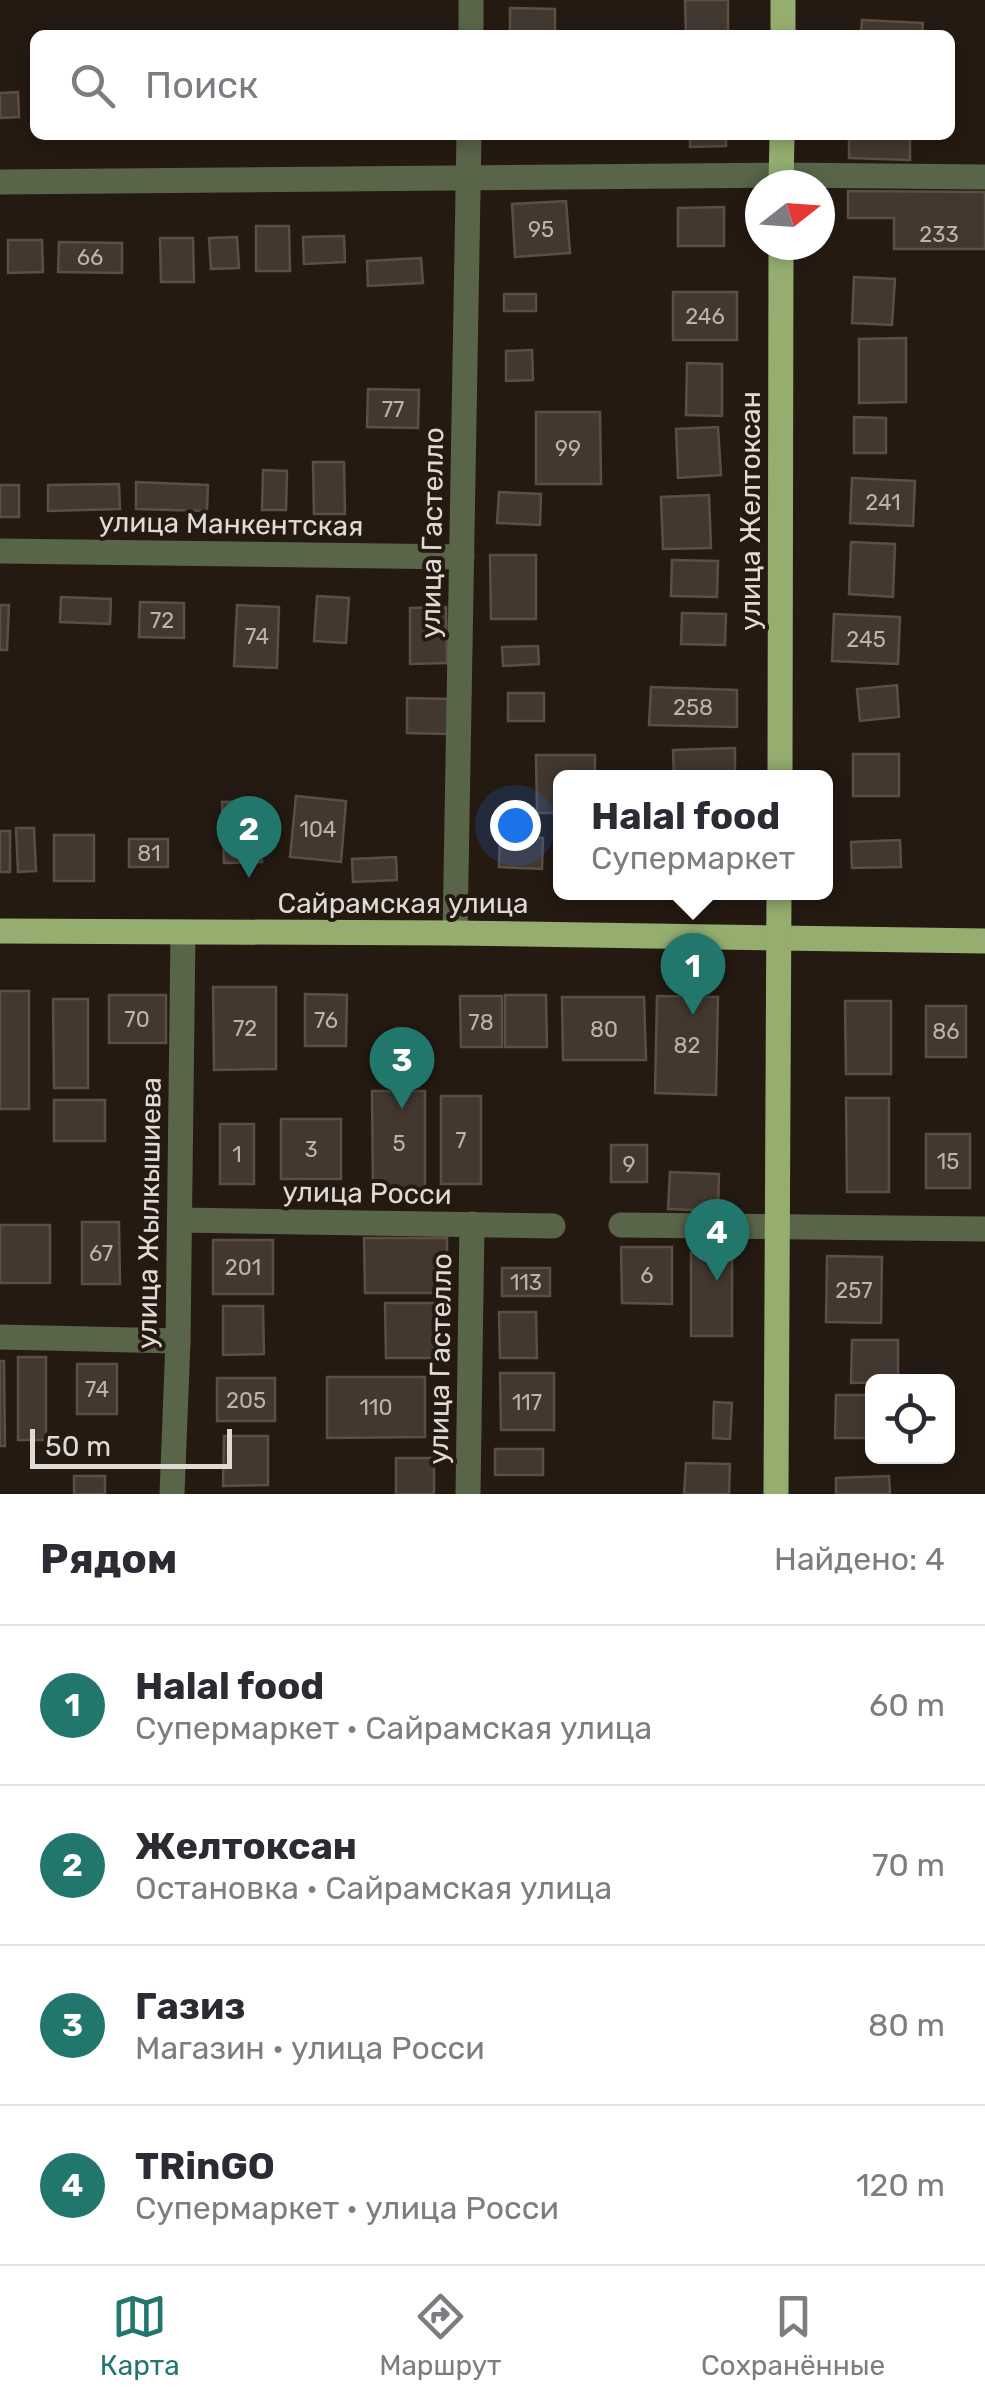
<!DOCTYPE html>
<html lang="ru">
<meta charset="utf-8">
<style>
:root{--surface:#fff;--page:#f2f2f3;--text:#2b2b33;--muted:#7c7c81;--line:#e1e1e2;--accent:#22776c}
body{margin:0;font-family:Rubik,sans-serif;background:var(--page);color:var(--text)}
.controls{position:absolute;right:30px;bottom:30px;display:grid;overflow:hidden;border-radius:15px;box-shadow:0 5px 15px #0003}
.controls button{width:90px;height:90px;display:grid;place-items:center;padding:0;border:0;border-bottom:2px solid var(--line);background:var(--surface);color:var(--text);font:50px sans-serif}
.compass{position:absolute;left:745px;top:170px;width:90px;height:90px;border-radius:50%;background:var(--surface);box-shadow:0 5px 15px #0003;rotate:73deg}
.scale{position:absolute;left:30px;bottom:25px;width:202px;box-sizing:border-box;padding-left:10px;border:5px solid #e1dad4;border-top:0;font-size:28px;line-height:35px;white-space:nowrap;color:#e1dad4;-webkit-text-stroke:8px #251a12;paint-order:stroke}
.you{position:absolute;left:515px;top:825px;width:35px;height:35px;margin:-25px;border:8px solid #fff;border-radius:50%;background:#1a73e8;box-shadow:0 0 0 15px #1a73e833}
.badge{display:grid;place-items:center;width:65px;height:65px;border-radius:50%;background:var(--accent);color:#fff;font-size:32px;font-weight:700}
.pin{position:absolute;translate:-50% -82px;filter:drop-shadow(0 2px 5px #0008)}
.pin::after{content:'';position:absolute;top:52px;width:35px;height:30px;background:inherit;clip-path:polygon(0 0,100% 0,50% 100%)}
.popup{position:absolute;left:553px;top:770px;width:280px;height:130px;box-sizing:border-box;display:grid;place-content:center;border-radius:15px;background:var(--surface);filter:drop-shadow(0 2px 8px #0005);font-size:32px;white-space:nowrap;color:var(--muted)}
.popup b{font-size:38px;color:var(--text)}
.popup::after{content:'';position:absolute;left:50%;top:100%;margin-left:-20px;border:20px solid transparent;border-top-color:var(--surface)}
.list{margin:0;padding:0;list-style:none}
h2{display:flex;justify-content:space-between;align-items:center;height:130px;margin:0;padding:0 40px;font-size:42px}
h2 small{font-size:32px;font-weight:400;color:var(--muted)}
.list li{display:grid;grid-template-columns:65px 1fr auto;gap:30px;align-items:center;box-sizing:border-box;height:160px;padding:0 40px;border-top:2px solid var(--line)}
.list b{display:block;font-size:38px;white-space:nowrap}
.list p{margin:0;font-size:32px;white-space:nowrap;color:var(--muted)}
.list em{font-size:32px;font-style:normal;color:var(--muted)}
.icon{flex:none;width:55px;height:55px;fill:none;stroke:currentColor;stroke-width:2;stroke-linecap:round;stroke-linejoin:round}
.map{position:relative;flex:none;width:985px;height:1494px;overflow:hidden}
.search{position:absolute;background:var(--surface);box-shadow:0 5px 15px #0003;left:30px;right:30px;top:30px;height:110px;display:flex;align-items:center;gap:25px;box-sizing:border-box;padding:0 35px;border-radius:15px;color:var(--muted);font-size:38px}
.sheet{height:770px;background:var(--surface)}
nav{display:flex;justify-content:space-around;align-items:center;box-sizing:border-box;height:140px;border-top:2px solid var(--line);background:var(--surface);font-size:28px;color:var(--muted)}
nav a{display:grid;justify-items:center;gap:5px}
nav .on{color:var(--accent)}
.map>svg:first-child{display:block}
.building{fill:#43382f;stroke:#5b4e45;stroke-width:2.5}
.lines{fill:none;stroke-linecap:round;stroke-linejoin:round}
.minor{stroke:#586548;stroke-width:25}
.major{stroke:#95ae70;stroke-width:25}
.labels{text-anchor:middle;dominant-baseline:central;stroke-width:8;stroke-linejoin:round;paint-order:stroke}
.number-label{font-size:22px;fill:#bab2ab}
.street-label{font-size:28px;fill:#e1dad4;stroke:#251a12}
</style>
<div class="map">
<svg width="985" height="1494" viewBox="0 0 985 1494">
<rect width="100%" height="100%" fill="#251a12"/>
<!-- building -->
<g class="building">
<path d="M685 0H728V35H686Z"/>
<path d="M510 8 555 9V35H510Z"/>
<path d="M862 20 923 23 922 35H861Z"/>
<path d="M18 92 19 117 0 118V93Z"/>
<path d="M690 135H726V146L690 147Z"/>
<path d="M849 135H910V160L849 158Z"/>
<path d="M848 191 985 192V249H894V218H848Z"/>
<path d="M566 201 570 253 515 257 512 204Z"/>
<path d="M724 207V246H678V208Z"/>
<path d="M256 226H289L290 271H256Z"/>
<path d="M344 236 345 262 304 264 303 237Z"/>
<path d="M237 237 239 268 211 269 209 238Z"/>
<path d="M160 238H193L194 282H161Z"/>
<path d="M8 240H42L43 272 8 273Z"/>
<path d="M59 242 122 243V273L58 272Z"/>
<path d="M421 258 423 283 368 286 367 261Z"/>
<path d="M854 277 895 279 892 325 852 323Z"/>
<rect x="673" y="292" width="64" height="48"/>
<rect x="504" y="294" width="32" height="17"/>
<path d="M906 338V402L859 403V339Z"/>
<path d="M532 350 533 380 506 381V351Z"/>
<path d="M687 363 722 364V416L686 415Z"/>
<path d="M368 389 419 390 418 428 367 427Z"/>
<path d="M536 412H600L601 484H536Z"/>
<path d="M854 417 886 418V453H854Z"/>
<path d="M718 427 721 475 678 478 676 429Z"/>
<path d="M313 462H344L345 514H314Z"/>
<path d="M263 470 287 471 286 510H262Z"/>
<path d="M852 478 915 481 913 526 850 523Z"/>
<path d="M136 482 208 485 207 511 136 509Z"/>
<path d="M119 484 120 509 48 511V485Z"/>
<rect x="0" y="485" width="19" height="32"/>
<path d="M499 492 541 494 540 525 497 523Z"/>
<path d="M709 495 711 548 663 549 661 497Z"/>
<path d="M851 542 895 544 893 597 849 594Z"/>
<path d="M490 555H536V619H491Z"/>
<path d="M672 560 718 561 717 597 671 596Z"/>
<path d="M317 596 349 598 346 643 314 641Z"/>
<path d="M61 597 111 599 110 624 60 622Z"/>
<path d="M140 602 184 603V638L139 637Z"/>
<path d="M0 605H9L7 650H0Z"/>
<path d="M237 605 279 607 277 668 234 666Z"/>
<path d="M446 607 447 663 410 664V608Z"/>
<path d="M682 613 726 614 725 645 681 644Z"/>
<path d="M834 614 900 617 898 664 832 661Z"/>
<path d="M538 646 539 664 503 666 502 647Z"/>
<path d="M897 685 899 717 860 721 857 689Z"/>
<path d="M651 687 737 690V727L649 725Z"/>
<rect x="508" y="693" width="36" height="28"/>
<path d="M407 698 448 699 447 734 407 733Z"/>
<path d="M735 748V778H674L673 750Z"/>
<rect x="853" y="754" width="46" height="42"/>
<path d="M536 755H595V778H560V813H537Z"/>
<path d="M296 796 346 801 341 862 290 857Z"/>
<path d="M260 801 262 862 224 863 222 802Z"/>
<path d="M16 828H34L36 871 18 872Z"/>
<rect x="0" y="831" width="10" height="41"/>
<rect x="54" y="835" width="40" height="46"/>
<path d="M500 836 543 838 542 869 499 867Z"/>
<rect x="129" y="839" width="39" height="28"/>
<path d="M900 840 901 867 852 868 851 842Z"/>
<path d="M396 857 397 880 353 882 352 859Z"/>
<path d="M213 987H276V1069L214 1070Z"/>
<rect x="0" y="991" width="29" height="118"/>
<path d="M305 994 347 995 346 1046H305Z"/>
<rect x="109" y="995" width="57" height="48"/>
<path d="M505 995H546L547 1047H505Z"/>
<path d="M460 996H502V1047H461Z"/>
<path d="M657 996 718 997 716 1095 655 1093Z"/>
<path d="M562 997H644L646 1060H563Z"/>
<path d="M53 999H88V1088H54Z"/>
<path d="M845 1001H891V1074H846Z"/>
<rect x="926" y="1006" width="40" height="51"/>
<path d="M372 1091H425V1194H373Z"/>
<rect x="441" y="1096" width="40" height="88"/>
<path d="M846 1098H889V1192H847Z"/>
<rect x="54" y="1100" width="51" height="41"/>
<rect x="281" y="1119" width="60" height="60"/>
<rect x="220" y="1124" width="34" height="60"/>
<rect x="926" y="1134" width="44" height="54"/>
<rect x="611" y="1145" width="36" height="37"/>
<path d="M670 1172 719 1174 718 1211 668 1209Z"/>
<path d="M82 1222H119L120 1284H82Z"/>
<rect x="0" y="1225" width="50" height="58"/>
<path d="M364 1238H447V1293H365Z"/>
<rect x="213" y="1240" width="60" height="54"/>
<path d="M621 1247H672V1304L622 1303Z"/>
<rect x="691" y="1253" width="41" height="83"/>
<path d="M827 1256 882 1257 881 1323 826 1322Z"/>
<rect x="502" y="1268" width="48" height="28"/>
<path d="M385 1303H436V1358H386Z"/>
<path d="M223 1306H263L264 1354 223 1355Z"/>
<path d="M499 1312H536L537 1358H500Z"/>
<path d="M852 1340H898V1382L851 1383Z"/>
<rect x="18" y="1357" width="28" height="83"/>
<path d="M0 1361H4L5 1446H0Z"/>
<rect x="77" y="1364" width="40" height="50"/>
<path d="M500 1373H554V1430H501Z"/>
<path d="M327 1377H425V1437L327 1438Z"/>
<rect x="217" y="1378" width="58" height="43"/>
<path d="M836 1395H872V1438H835Z"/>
<path d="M714 1402 732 1403 730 1439 713 1438Z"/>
<path d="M224 1436H268V1485L223 1486Z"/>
<rect x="495" y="1449" width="48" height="26"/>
<rect x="396" y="1458" width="38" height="36"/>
<path d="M686 1463 730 1464 729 1494H684Z"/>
<rect x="74" y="1476" width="31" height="18"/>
<path d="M889 1476 890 1494H836V1478Z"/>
</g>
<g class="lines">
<!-- minor -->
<g class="minor">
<path d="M471 35V0"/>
<path d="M0 182 781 175 985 177"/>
<path d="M0 551 462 557"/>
<path d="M455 933 469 135"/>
<path d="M180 1220 553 1226"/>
<path d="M621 1225 985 1229"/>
<path d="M0 1337 178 1341"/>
<path d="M172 1494 178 1341 183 932"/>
<path d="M468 1494 472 1224"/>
</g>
<!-- major -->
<g class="major">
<path d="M783 35V0"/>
<path d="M781 185 782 135"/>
<path d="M780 778 781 245"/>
<path d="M0 931 455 933 985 941"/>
<path d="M776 1494 779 892"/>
</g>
</g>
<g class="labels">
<!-- number labels -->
<g class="number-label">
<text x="541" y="229">95</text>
<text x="939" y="234">233</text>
<text x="90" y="257">66</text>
<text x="705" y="316">246</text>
<text x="393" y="409">77</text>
<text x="568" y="448">99</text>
<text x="883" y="502">241</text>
<text x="162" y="620">72</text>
<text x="257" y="636">74</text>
<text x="866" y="639">245</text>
<text x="693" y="707">258</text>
<text x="318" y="829">104</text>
<text x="149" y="853">81</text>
<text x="137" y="1019">70</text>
<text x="326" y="1020">76</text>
<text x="481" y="1022">78</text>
<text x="245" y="1028">72</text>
<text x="604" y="1029">80</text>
<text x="946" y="1031">86</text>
<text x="687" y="1045">82</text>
<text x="461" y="1140">7</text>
<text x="399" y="1143">5</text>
<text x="311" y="1149">3</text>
<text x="237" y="1154">1</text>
<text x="948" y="1161">15</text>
<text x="629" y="1164">9</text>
<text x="101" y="1253">67</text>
<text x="243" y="1267">201</text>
<text x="647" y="1275">6</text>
<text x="526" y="1282">113</text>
<text x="854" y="1290">257</text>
<text x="97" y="1389">74</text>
<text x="246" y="1400">205</text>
<text x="527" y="1402">117</text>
<text x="376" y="1407">110</text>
</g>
<!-- street labels -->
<g class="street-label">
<text transform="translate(750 511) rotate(-90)">улица Желтоксан</text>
<text transform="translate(231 524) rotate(1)">улица Манкентская</text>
<text transform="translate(432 533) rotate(-89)">улица Гастелло</text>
<text x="403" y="903">Сайрамская улица</text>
<text transform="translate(367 1193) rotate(1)">улица Росси</text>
<text transform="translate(149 1213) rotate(-89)">улица Жылкышиева</text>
<text transform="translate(440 1359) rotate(-89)">улица Гастелло</text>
</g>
</g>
</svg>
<div class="controls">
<button><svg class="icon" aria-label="locate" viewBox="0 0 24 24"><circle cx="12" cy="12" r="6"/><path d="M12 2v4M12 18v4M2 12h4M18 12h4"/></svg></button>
</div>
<svg class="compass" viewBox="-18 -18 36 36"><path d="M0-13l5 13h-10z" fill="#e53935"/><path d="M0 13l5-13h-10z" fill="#7c7c81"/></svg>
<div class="scale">50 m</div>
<div class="you"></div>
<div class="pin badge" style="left:693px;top:1015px">1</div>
<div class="popup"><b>Halal food</b>Супермаркет</div>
<div class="pin badge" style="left:249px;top:878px">2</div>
<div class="pin badge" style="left:402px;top:1109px">3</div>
<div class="pin badge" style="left:717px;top:1281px">4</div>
<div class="search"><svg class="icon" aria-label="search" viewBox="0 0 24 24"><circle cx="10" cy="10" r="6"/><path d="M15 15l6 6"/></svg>Поиск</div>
</div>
<section class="sheet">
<h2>Рядом<small>Найдено: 4</small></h2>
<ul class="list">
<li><span class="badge">1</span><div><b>Halal food</b><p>Супермаркет · Сайрамская улица</p></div><em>60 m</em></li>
<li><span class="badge">2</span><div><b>Желтоксан</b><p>Остановка · Сайрамская улица</p></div><em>70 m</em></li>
<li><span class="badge">3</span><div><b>Газиз</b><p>Магазин · улица Росси</p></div><em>80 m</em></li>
<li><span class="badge">4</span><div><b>TRinGO</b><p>Супермаркет · улица Росси</p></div><em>120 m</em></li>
</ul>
</section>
<nav>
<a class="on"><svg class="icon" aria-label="map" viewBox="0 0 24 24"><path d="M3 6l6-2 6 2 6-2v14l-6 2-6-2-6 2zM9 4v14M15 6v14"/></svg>Карта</a>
<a><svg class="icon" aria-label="directions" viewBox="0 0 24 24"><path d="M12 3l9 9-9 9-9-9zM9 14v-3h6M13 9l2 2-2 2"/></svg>Маршрут</a>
<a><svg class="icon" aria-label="saved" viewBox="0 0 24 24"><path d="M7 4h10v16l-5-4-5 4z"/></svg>Сохранённые</a>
</nav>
